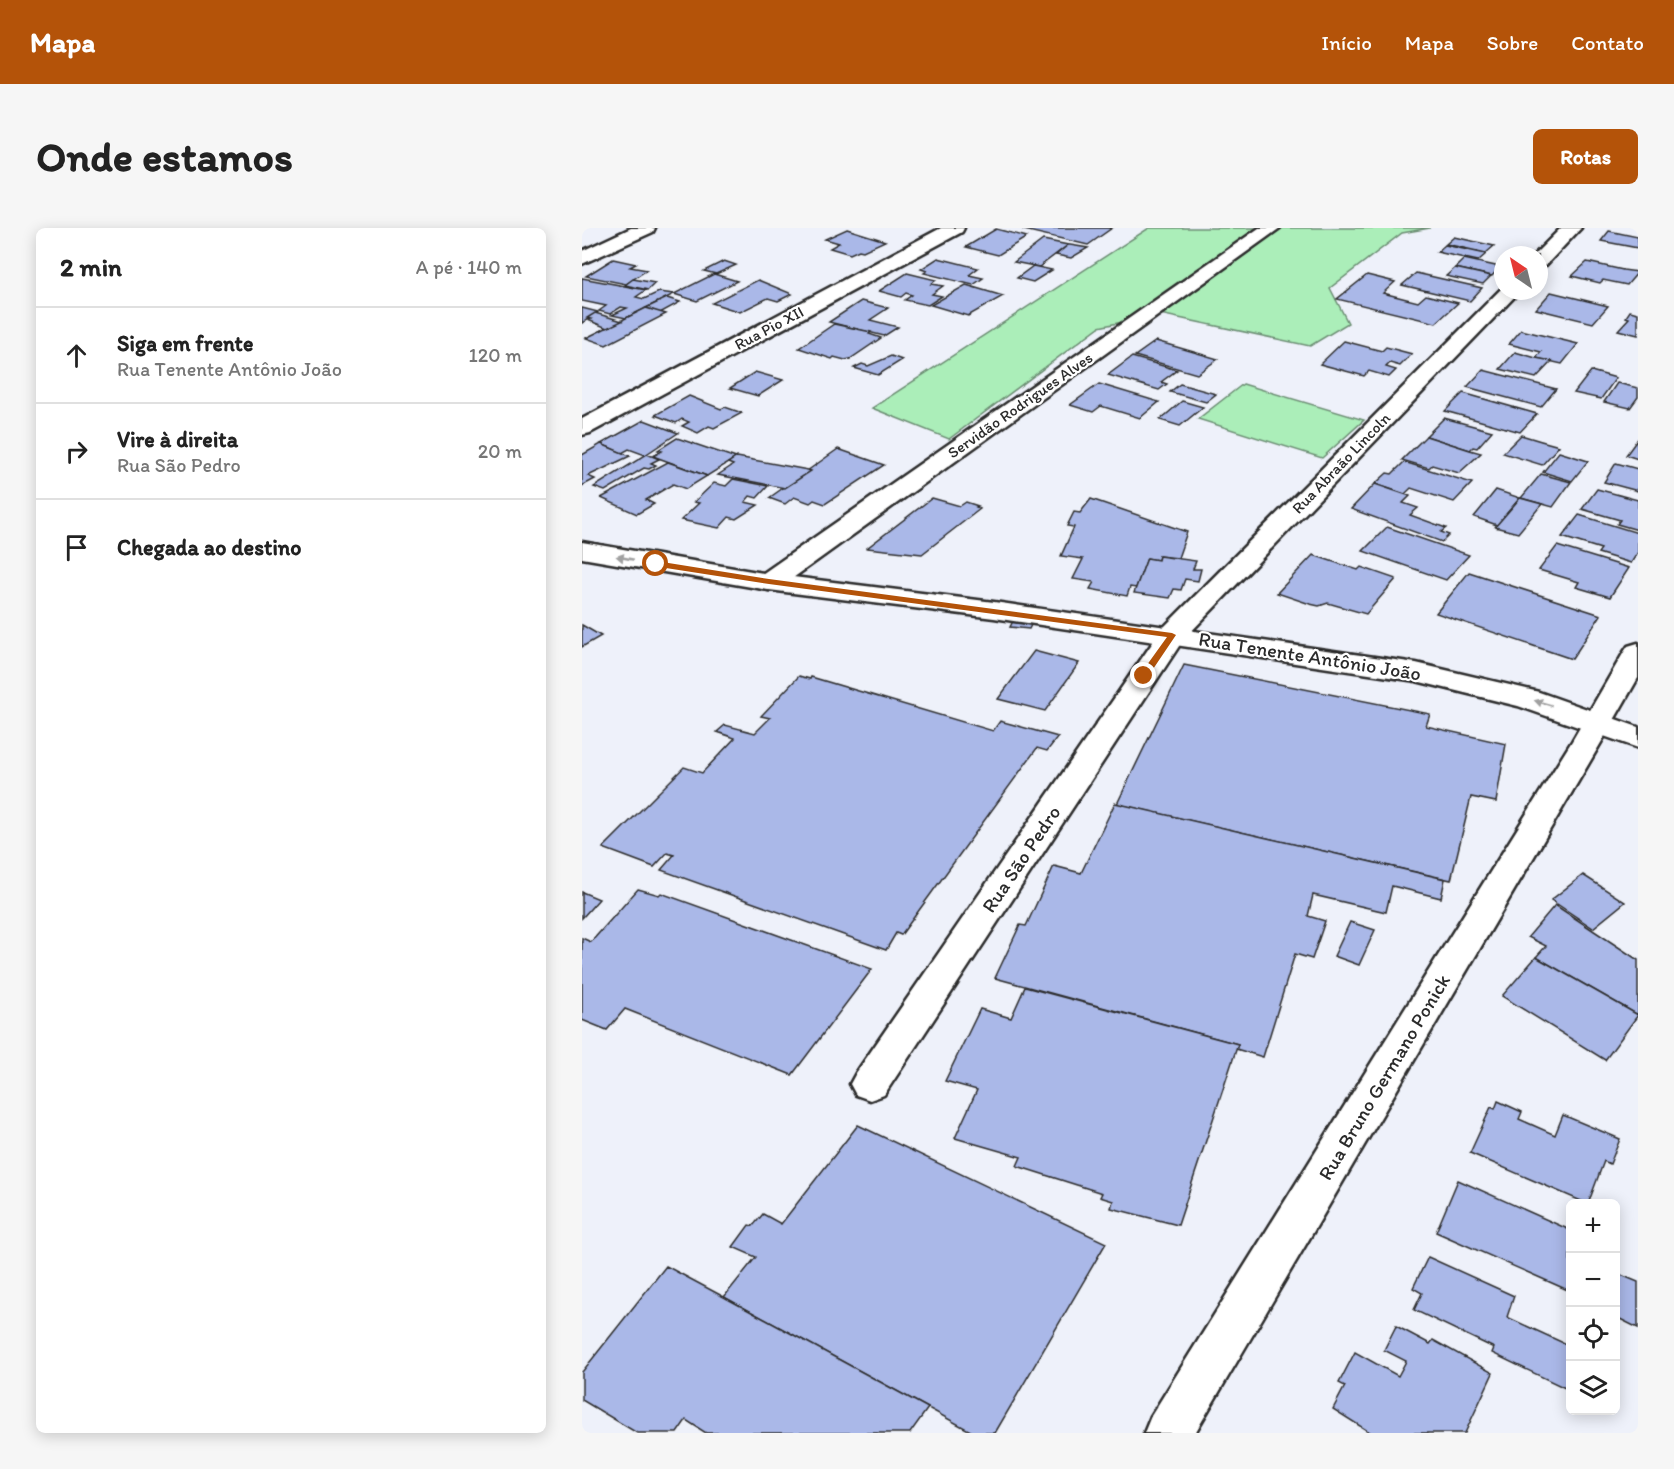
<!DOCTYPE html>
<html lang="pt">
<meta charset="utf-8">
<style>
:root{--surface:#fff;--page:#f6f6f6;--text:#222;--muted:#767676;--line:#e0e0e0;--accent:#b45309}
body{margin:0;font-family:Itim,sans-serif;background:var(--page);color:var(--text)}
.controls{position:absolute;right:18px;bottom:18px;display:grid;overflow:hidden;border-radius:9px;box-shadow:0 3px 15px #0003}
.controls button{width:54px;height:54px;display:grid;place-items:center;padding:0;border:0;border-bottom:2px solid var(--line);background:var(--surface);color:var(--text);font:30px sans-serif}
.compass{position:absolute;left:912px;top:18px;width:54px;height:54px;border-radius:50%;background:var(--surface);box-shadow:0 3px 15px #0003;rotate:325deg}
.stop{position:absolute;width:18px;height:18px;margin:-14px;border:4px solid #b45309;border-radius:50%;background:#fff}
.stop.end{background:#b45309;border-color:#fff;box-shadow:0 2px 6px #0008}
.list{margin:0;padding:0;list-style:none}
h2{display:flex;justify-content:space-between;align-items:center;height:78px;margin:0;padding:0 24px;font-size:26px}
h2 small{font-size:20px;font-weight:400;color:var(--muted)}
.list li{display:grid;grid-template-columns:39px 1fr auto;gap:18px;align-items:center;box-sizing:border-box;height:96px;padding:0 24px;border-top:2px solid var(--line)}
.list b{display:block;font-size:22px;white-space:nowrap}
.list p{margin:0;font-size:20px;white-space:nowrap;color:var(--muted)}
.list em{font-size:20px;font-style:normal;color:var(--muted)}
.icon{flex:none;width:33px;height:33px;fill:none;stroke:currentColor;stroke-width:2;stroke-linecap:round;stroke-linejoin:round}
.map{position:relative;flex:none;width:1056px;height:1205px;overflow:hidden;border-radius:9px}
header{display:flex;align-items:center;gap:36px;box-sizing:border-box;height:84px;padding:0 30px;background:var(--accent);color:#fff}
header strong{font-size:28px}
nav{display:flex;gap:33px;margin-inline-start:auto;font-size:21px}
.intro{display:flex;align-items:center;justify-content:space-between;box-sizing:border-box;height:144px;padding:0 36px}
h1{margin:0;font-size:42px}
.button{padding:15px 27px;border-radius:9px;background:var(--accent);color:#fff;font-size:21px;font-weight:700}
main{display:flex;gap:36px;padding:0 36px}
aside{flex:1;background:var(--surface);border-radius:9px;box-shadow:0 3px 15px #0003}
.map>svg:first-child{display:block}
.green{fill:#abeeb9;stroke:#6b8c72;stroke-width:1.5}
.building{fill:#aab8e8;stroke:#2b2b2b;stroke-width:1.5}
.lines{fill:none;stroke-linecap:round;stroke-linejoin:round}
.minor-casing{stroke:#2b2b2b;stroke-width:5}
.major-casing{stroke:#2b2b2b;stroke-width:5}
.minor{fill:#fff;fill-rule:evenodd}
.major{fill:#fff;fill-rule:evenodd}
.oneway{fill:#a0a0a0}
.route{fill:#b45309}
.labels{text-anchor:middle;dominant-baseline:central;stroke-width:4.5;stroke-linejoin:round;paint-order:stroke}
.far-street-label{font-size:16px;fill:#2b2b2b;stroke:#fff}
.street-label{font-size:20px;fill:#2b2b2b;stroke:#fff}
</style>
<header>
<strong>Mapa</strong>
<nav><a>Início</a><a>Mapa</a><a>Sobre</a><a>Contato</a></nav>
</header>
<div class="intro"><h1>Onde estamos</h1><a class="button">Rotas</a></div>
<main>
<aside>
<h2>2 min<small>A pé · 140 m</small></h2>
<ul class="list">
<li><svg class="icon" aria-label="ahead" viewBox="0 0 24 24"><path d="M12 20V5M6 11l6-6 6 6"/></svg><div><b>Siga em frente</b><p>Rua Tenente Antônio João</p></div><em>120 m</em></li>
<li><svg class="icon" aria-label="right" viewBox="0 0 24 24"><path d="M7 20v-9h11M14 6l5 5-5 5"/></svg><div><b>Vire à direita</b><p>Rua São Pedro</p></div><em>20 m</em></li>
<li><svg class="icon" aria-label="arrive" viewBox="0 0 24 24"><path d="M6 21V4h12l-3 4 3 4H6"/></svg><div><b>Chegada ao destino</b></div></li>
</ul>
</aside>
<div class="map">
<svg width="1056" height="1205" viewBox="0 0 1056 1205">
<rect width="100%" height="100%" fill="#eef1fa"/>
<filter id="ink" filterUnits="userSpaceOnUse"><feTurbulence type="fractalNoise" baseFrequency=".0167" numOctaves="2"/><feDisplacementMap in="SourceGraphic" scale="12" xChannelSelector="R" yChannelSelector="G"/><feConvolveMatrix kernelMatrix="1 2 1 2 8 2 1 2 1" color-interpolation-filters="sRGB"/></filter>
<g filter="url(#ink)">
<!-- green -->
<g class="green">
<path d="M567 0H848L820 5 748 60 766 95 728 118 578 86 517 99 367 211 290 180Z"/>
<path d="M661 156 782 192 740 230 616 191Z"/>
</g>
<!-- building -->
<g class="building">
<path d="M445 0H530L506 17 442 2Z"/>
<path d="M265 1 303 13 281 23 277 22 268 26 248 20 257 15 243 11Z"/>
<path d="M414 1 445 9 416 27 384 19Z"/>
<path d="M1027 3 1056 9V20L1019 13Z"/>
<path d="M872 9 912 18 904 25 864 16Z"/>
<path d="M461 12 486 17 457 39 432 34Z"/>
<path d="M486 17H488L506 20 489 30 474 27Z"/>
<path d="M863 17 904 26 896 33 855 24Z"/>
<path d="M356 30 396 40 387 47 401 50 391 57 342 45 345 43 339 41Z"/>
<path d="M31 31 54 36 48 39 65 42 44 56 4 48Z"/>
<path d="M882 31 918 39 910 48 873 40Z"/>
<path d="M142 33 154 37 134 46 122 43Z"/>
<path d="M1005 34 1041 42 1056 44 1045 57 1021 52 1018 55 990 48Z"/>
<path d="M451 38 470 42 451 54 435 50Z"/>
<path d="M873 40 909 48 901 56 864 48Z"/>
<path d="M325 45 354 52 349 56 361 58 350 66 360 68 346 77 323 72 330 67 324 65 319 69 297 63Z"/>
<path d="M834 45 900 60 888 73 820 57Z"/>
<path d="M132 46 155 53 115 73 92 66Z"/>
<path d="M785 47 813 54 801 65 836 74 844 67 876 75 854 95 755 71Z"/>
<path d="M0 50 64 62 54 69 62 71 77 64 92 66 44 90 30 87 45 80 39 79 28 86 17 83 24 78 0 73Z"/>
<path d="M51 51 73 55 66 62 43 57Z"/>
<path d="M176 52 210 66 196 73 186 70 158 84 130 75Z"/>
<path d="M384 57 421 68 386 88 349 77Z"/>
<path d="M969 64 1026 78 1011 95 954 81Z"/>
<path d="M85 70 98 74 78 85 64 80Z"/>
<path d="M279 73 306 80 288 92 316 99 302 108 247 94Z"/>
<path d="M0 80 16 84 0 95Z"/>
<path d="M64 80 84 86 24 117 4 110Z"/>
<path d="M1048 83 1056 85V107L1036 102 1047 90 1044 89Z"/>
<path d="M13 85 40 93 25 100 6 92 9 91 5 90Z"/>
<path d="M252 96 289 104 287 106 299 110 268 131 263 132 252 129 250 131 217 120Z"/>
<path d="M939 102 996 116 980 136 954 130 959 124 927 116Z"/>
<path d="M574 113 636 131 615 146 553 128Z"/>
<path d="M762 113 800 123 804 119 830 126 818 138 808 135 804 139 814 142 807 149 787 143 782 148 738 136Z"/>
<path d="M933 124 954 130 970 133 954 150 918 141Z"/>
<path d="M309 128 320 132 296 147 272 140 280 136 286 138Z"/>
<path d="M550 129 595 142 579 154 585 156 577 162 526 147Z"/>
<path d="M901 142 974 161 959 179 885 159Z"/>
<path d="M1009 143 1034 150 1019 171 992 165Z"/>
<path d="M173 144 201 152 176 168 148 160Z"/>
<path d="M1035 155 1056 160V169L1048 180 1022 174Z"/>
<path d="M517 156 577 174 558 190 519 178 511 184 488 177Z"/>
<path d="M598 156 634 166 624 174 588 164Z"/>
<path d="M881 165 955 186 938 204 863 183Z"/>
<path d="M107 168 139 181 143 179 160 185 132 200 127 198 116 205 100 198 107 194 100 191 94 195 73 187Z"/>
<path d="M600 173 621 179 598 198 578 192Z"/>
<path d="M862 190 910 203 895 220 891 219 888 222 844 208Z"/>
<path d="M62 192 96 205 63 227 47 221 40 225 19 216Z"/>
<path d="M939 207 959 213 977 218 960 237 921 225Z"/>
<path d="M844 208 888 222 899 225 877 245 850 237 847 240 820 232Z"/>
<path d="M95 210 154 230 125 248 71 228 80 223 76 222Z"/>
<path d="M1055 212 1056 231 1044 227Z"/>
<path d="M19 216 48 228 6 248 13 251 0 258V227Z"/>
<path d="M256 221 302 237 243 276 232 272 228 275 212 269 203 276 187 270Z"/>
<path d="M977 224 1006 233 990 253 961 244Z"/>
<path d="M65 226 77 231 69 235 74 237 67 241 62 240 23 263 12 259Z"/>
<path d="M155 229 226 242 229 243 203 260 136 247 151 237 146 235Z"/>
<path d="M86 234 125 248 104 261 91 256 64 272 72 276 55 286 19 270Z"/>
<path d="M822 234 890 255 872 274 829 260 823 266 793 256 805 245 810 246Z"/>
<path d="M1034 235 1056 241V263L1022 254Z"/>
<path d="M959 246 989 254 971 279 939 270Z"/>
<path d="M151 251 186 258 175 270 168 268 163 274 176 277 154 291 147 289 137 300 99 292 117 275 112 274 132 255 144 258Z"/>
<path d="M793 256 828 268 821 275 836 280 828 287 864 300 859 304 867 307 860 314 769 281Z"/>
<path d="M1015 261 1056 272V302L1035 296 1038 292 1000 281Z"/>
<path d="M914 262 938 270 915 297 892 289Z"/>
<path d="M350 270 378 278 384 274 396 278 394 279 398 281 340 326 285 320Z"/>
<path d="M938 270 960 276 936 305 913 299Z"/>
<path d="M509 271 605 304 596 330 577 328 576 332 565 330 554 360 548 359 545 368 508 361 512 354 491 351 501 331 479 328 492 299 485 298 492 284 498 285Z"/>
<path d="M997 287 1056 305V324L1049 335 1016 325 1019 321 980 309Z"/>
<path d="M805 299 887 327 864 352 781 323Z"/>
<path d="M975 318 1047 340 1028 369 994 359 997 354 957 342Z"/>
<path d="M731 327 776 342 779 339 814 351 784 386 746 375 737 378 728 376 695 365Z"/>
<path d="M577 328 614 333 611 341H619L616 353 603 351 599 362 592 361 588 370 552 365 565 330 576 332Z"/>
<path d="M887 344 1019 387 990 431 854 385Z"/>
<path d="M431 393 450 395 447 401 428 399Z"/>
<path d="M0 397 19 408 0 419Z"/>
<path d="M452 423 497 435 463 483 416 471Z"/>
<path d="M602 437 848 486 844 498 924 516 914 574 889 569 869 652 535 576Z"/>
<path d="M217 448 228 451 229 449 411 503 418 493 476 509 465 523 455 520 319 707 314 705 304 722 79 642 92 627 85 625 72 639 21 620 102 539 120 545 153 510 135 504 143 497 173 505 188 490 179 488Z"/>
<path d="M533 575 863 651 859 670 810 658 804 684 731 667 726 688 743 693 730 731 713 726 681 829 654 821 656 816 413 750 438 697 444 698 472 638 499 645Z"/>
<path d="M1001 647 1043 674 1011 700 969 672Z"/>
<path d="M56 661 77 667 79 665 290 741 210 847 43 781 25 802 0 792V710L9 714Z"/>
<path d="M0 664 17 671 0 690Z"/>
<path d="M973 677 1056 732V787L954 729 964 718 946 709Z"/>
<path d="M768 694 793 702 777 737 752 728Z"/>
<path d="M954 729 1056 787 1023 832 920 768Z"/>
<path d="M443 759 656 816 596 997 529 980 531 973 518 969 520 965 435 938 439 929 373 910 395 862 363 853 398 781 429 790Z"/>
<path d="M916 873 940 884 937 891 973 907 981 887 1038 911 1028 936 1022 933 1006 976 888 925 909 879 913 881Z"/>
<path d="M276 897 524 1015 413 1205H392L142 1069 174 1029 151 1019 167 997 171 998 181 986 199 996Z"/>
<path d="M876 952 988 1002V1063L854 1004Z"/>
<path d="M846 1029 932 1068 925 1089 988 1118V1145L983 1160 910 1125 912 1120 832 1082 840 1065 831 1060Z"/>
<path d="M84 1038 142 1069 346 1180 328 1205H124L104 1192 95 1205H55L0 1172V1144Z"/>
<path d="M1039 1047 1056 1054V1100L1034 1089V1061Z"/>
<path d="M814 1098 848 1116 851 1112 911 1145 883 1205H789L751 1181 763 1158 757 1155 773 1124 816 1148 824 1133 802 1122Z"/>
</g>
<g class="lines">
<!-- minor casing -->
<g class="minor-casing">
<g id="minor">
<path d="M49 0H73L71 4 0 36V23Z"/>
<path d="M359 0H382L380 4 8 205 0 207V191Z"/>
<path d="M677 0H698L197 360 187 362 177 360 173 354 177 348Z"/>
<path d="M979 0H999L964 37 957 39V27H952Z"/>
<path d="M921 59V63H938L601 412 302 867 288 872 274 867 268 856 274 845 580 401Z"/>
<path d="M1056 415V450L1020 513 613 1205H562L569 1188 990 513 1042 424 1046 418Z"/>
</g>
</g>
<!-- major casing -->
<g class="major-casing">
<path id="major" d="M0 314 187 346 412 374 834 435 957 464 1056 499V520L936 478 834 453 412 390 187 362 0 330Z"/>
</g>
<!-- minor -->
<use href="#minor" class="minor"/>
<!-- major -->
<use href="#major" class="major"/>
</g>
<!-- one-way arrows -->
<defs><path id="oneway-solid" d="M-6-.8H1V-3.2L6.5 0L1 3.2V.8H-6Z" transform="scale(1.5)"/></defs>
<g class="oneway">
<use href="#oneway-solid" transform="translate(43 330) rotate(-169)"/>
<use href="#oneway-solid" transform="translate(961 475) rotate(-164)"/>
</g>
</g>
<!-- route -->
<path class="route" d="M74 333 187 351 590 405 594 407 565 450 562 451 557 448 585 409 187 356 71 338 70 336Z"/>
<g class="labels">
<!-- far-street labels -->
<g class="far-street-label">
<text transform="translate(187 100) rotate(-28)">Rua Pio XII</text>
<text transform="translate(438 177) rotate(-35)">Servidão Rodrigues Alves</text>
<text transform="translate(759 235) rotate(-46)">Rua Abraão Lincoln</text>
</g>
<!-- street labels -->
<g class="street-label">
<text transform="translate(728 428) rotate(9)">Rua Tenente Antônio João</text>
<text transform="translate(439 631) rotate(-56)">Rua São Pedro</text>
<text transform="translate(802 849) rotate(-59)">Rua Bruno Germano Ponick</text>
</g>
</g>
</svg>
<div class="controls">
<button>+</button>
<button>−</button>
<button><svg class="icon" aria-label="locate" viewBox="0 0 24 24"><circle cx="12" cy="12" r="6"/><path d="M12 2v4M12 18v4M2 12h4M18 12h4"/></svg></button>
<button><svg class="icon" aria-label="layers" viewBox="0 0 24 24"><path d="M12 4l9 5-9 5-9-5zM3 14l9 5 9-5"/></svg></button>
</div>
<svg class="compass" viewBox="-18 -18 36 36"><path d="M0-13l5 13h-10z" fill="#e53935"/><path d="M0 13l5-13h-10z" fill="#767676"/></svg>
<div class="stop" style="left:74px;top:336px"></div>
<div class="stop end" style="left:562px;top:448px"></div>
</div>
</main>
